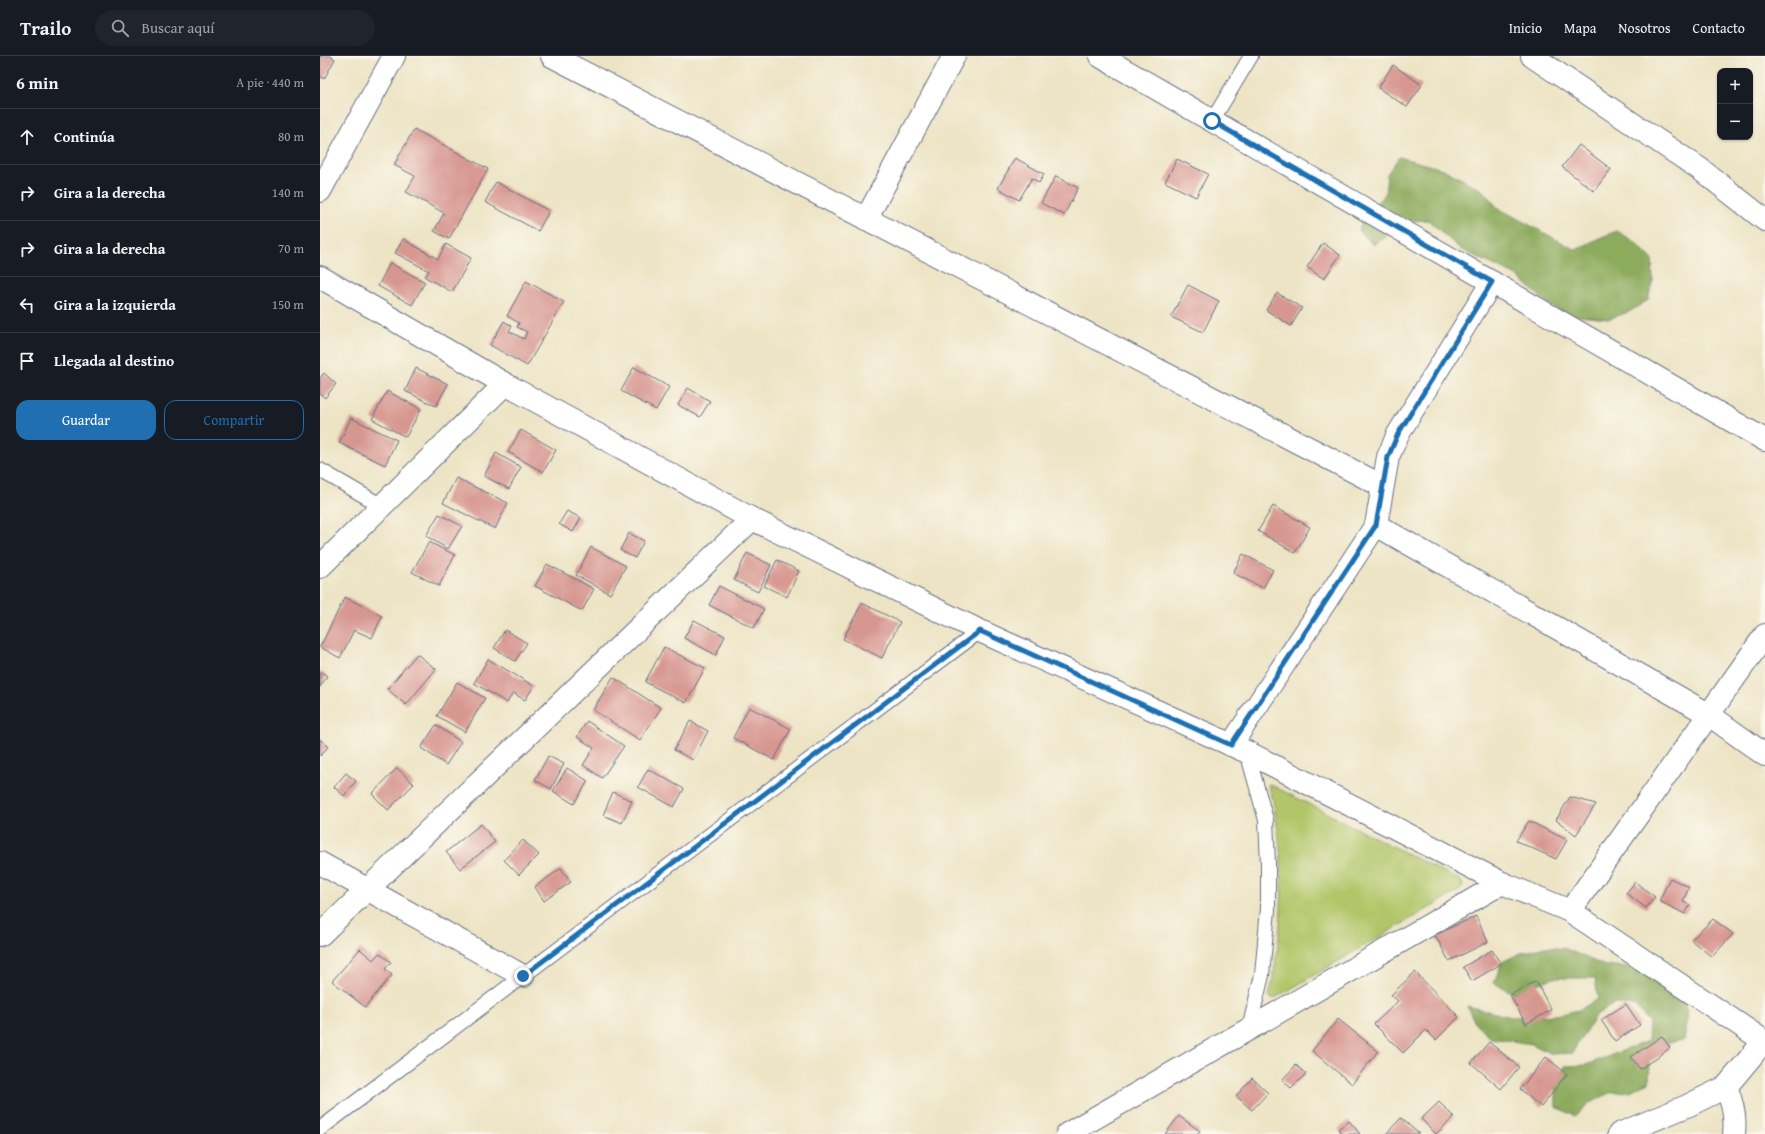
<!DOCTYPE html>
<html lang="es">
<meta charset="utf-8">
<style>
:root{--surface:#171b24;--page:#20242c;--text:#f1f3f6;--muted:#9ea1a6;--line:#363941;--accent:#1f6fb2}
body{margin:0;font-family:"Gentium Book Plus",serif;background:var(--page);color:var(--text)}
.controls{position:absolute;right:12px;top:12px;display:grid;overflow:hidden;border-radius:8px;box-shadow:0 1px 3px #0004}
.controls button{width:36px;height:36px;display:grid;place-items:center;padding:0;border:0;border-bottom:1px solid var(--line);background:var(--surface);color:var(--text);font:20px sans-serif}
.stop{position:absolute;width:12px;height:12px;margin:-9px;border:3px solid #1f6fb2;border-radius:50%;background:#fff}
.stop.end{background:#1f6fb2;border-color:#fff;box-shadow:0 1px 4px #0008}
.list{margin:0;padding:0;list-style:none}
h2{display:flex;justify-content:space-between;align-items:center;height:52px;margin:0;padding:0 16px;font-size:17px}
h2 small{font-size:13px;font-weight:400;color:var(--muted)}
.list li{display:grid;grid-template-columns:26px 1fr auto;gap:12px;align-items:center;box-sizing:border-box;height:56px;padding:0 16px;border-top:1px solid var(--line)}
.list b{display:block;font-size:15px;white-space:nowrap}
.list em{font-size:13px;font-style:normal;color:var(--muted)}
.actions{display:flex;gap:8px;padding:12px 16px}
.actions a{flex:1;padding:9px 0;border:1px solid var(--accent);border-radius:12px;text-align:center;font-size:14px;color:var(--accent)}
.actions .main{background:var(--accent);color:#fff}
.icon{flex:none;width:22px;height:22px;fill:none;stroke:currentColor;stroke-width:2;stroke-linecap:round;stroke-linejoin:round}
.map{position:relative;flex:none;width:1445px;height:1078px;overflow:hidden}
header{display:flex;align-items:center;gap:24px;box-sizing:border-box;height:56px;padding:0 20px;background:var(--surface);border-bottom:1px solid var(--line)}
header strong{font-size:19px}
nav{display:flex;gap:22px;margin-inline-start:auto;font-size:14px}
.search{width:280px;height:36px;background:var(--page);display:flex;align-items:center;gap:10px;box-sizing:border-box;padding:0 14px;border-radius:22px;color:var(--muted);font-size:15px}
main{display:flex}
aside{flex:1;background:var(--surface)}
.map>svg:first-child{display:block}
.green{fill:#b2c669;stroke:#667a64}
.forest{fill:#8dab5d;stroke:#546d5e}
.building{fill:#d79791}
.lines{fill:none;stroke-linecap:round;stroke-linejoin:round}
.lane-casing{stroke:#646e82;stroke-width:16}
.street-casing{stroke:#646e82;stroke-width:24}
.lane{stroke:#fff;stroke-width:14}
.street{stroke:#fff;stroke-width:22}
.route{stroke:#1f6fb2;stroke-width:5}
</style>
<header>
<strong>Trailo</strong>
<div class="search"><svg class="icon" aria-label="search" viewBox="0 0 24 24"><circle cx="10" cy="10" r="6"/><path d="M15 15l6 6"/></svg>Buscar aquí</div>
<nav><a>Inicio</a><a>Mapa</a><a>Nosotros</a><a>Contacto</a></nav>
</header>
<main>
<aside>
<h2>6 min<small>A pie · 440 m</small></h2>
<ul class="list">
<li><svg class="icon" aria-label="ahead" viewBox="0 0 24 24"><path d="M12 20V5M6 11l6-6 6 6"/></svg><div><b>Continúa</b></div><em>80 m</em></li>
<li><svg class="icon" aria-label="right" viewBox="0 0 24 24"><path d="M7 20v-9h11M14 6l5 5-5 5"/></svg><div><b>Gira a la derecha</b></div><em>140 m</em></li>
<li><svg class="icon" aria-label="right" viewBox="0 0 24 24"><path d="M7 20v-9h11M14 6l5 5-5 5"/></svg><div><b>Gira a la derecha</b></div><em>70 m</em></li>
<li><svg class="icon" aria-label="left" viewBox="0 0 24 24"><path d="M17 20v-9H6M10 6l-5 5 5 5"/></svg><div><b>Gira a la izquierda</b></div><em>150 m</em></li>
<li><svg class="icon" aria-label="arrive" viewBox="0 0 24 24"><path d="M6 21V4h12l-3 4 3 4H6"/></svg><div><b>Llegada al destino</b></div></li>
</ul>
<div class="actions"><a class="main">Guardar</a><a>Compartir</a></div>
</aside>
<div class="map">
<svg width="1445" height="1078" viewBox="0 0 1445 1078">
<rect width="100%" height="100%" fill="#fbf7ec"/>
<filter id="ink" filterUnits="userSpaceOnUse"><feTurbulence type="fractalNoise" baseFrequency=".025" numOctaves="2"/><feDisplacementMap in="SourceGraphic" scale="8" xChannelSelector="R" yChannelSelector="G"/><feConvolveMatrix kernelMatrix="1 2 1 2 8 2 1 2 1" color-interpolation-filters="sRGB"/></filter>
<filter id="wash" filterUnits="userSpaceOnUse"><feTurbulence type="fractalNoise" baseFrequency=".012" numOctaves="4" result="noise"/><feDisplacementMap in="SourceGraphic" scale="16" xChannelSelector="R" yChannelSelector="G"/><feGaussianBlur stdDeviation="0.9" result="paint"/><feColorMatrix in="noise" values="0 0 0 0 0 0 0 0 0 0 0 0 0 0 0 0 0 1.4 0 .05"/><feComposite in="paint" operator="in"/></filter>
<g filter="url(#wash)">
<rect width="100%" height="100%" fill="#ede4c5"/>
<!-- green -->
<path class="green" d="M949 728 1141 825 1143 831 1140 834 955 942H951L949 940C962 883 966 820 956 762 954 751 953 739 948 729Z"/>
<!-- forest -->
<g class="forest">
<path d="M1079 101 1123 113 1162 134 1178 152 1256 194 1277 183 1297 175 1315 186 1332 203 1333 224 1328 244 1309 256 1288 263 1248 259 1228 248 1197 220 1140 193 1108 164 1089 165 1053 189 1039 174 1046 156 1065 139 1067 118Z"/>
<path d="M1225 891 1246 893 1285 910 1333 911 1364 941 1368 963 1364 984 1343 988 1330 1005 1329 1026 1310 1035 1289 1037 1271 1047 1255 1060 1236 1051V1029L1245 1010 1266 1009 1328 985 1329 966 1314 949 1294 948 1276 959 1252 997 1232 998 1212 988 1171 982 1156 969 1147 950 1191 961 1236 959 1259 954 1278 943 1275 922H1233L1193 937 1174 927 1182 906 1201 897Z"/>
</g>
<g id="blocks">
<!-- building -->
<g class="building">
<path d="M0 0H10L15 3 4 23 0 20Z"/>
<path d="M1073 9 1102 29 1087 51 1058 32Z"/>
<path d="M94 73 168 113 129 183 114 175 124 157 86 136 95 120 74 109Z"/>
<path d="M1259 89 1291 113 1274 135 1242 111Z"/>
<path d="M695 102 724 118 719 127 712 122 699 144 678 132Z"/>
<path d="M857 103 888 118 876 141 845 126Z"/>
<path d="M736 120 758 132 744 159 721 147Z"/>
<path d="M176 126 229 155 218 175 165 146Z"/>
<path d="M83 183 118 203 126 188 151 202 132 236 105 221 109 215 75 197Z"/>
<path d="M1003 187 1020 199 1004 223 987 211Z"/>
<path d="M70 207 105 226 92 249 58 230Z"/>
<path d="M206 225 244 246 207 310 170 289 184 265 192 270 189 275 204 283 207 276 197 271 199 267 187 260Z"/>
<path d="M868 229 899 245 883 276 851 261Z"/>
<path d="M957 237 982 252 971 270 946 254Z"/>
<path d="M314 311 349 331 336 354 301 335Z"/>
<path d="M96 312 128 328 116 350 85 335Z"/>
<path d="M4 317 16 328 5 342 0 338V322Z"/>
<path d="M368 332 390 345 380 361 358 349Z"/>
<path d="M67 335 101 353 86 381 52 363Z"/>
<path d="M31 362 77 384 65 409 19 387Z"/>
<path d="M201 374 236 394 223 416 188 396Z"/>
<path d="M176 397 201 411 189 433 164 420Z"/>
<path d="M136 422 188 447 175 473 123 447Z"/>
<path d="M953 450 990 471 975 497 938 475Z"/>
<path d="M247 455 261 462 253 476 239 468Z"/>
<path d="M119 458 142 470 128 493 106 480Z"/>
<path d="M309 477 324 485 315 502 300 494Z"/>
<path d="M109 486 135 499 119 530 92 516Z"/>
<path d="M271 491 306 510 290 538 256 519Z"/>
<path d="M427 497 451 509 438 536 414 524Z"/>
<path d="M923 498 953 514 943 532 913 517Z"/>
<path d="M457 504 479 515 467 541 444 530Z"/>
<path d="M227 508 274 533 262 555 215 530Z"/>
<path d="M399 530 444 553 434 572 389 549Z"/>
<path d="M25 541 62 560 52 582 34 574 20 602 0 591Z"/>
<path d="M542 547 580 566 562 602 523 583Z"/>
<path d="M374 564 405 580 396 599 364 582Z"/>
<path d="M185 574 207 587 195 605 174 592Z"/>
<path d="M344 591 385 612 366 647 325 626Z"/>
<path d="M97 598 116 613 86 649 67 633Z"/>
<path d="M168 603 214 630 205 644 193 637 187 647 154 627Z"/>
<path d="M0 615 7 620 0 631Z"/>
<path d="M293 621 341 652 320 684 273 654Z"/>
<path d="M137 626 165 642 145 676 117 660Z"/>
<path d="M429 651 471 673 454 704 413 682Z"/>
<path d="M267 665 304 690 282 722 263 709 274 692 257 681Z"/>
<path d="M370 665 388 675 373 704 354 694Z"/>
<path d="M116 669 141 686 126 709 101 692Z"/>
<path d="M0 683 8 691 0 700Z"/>
<path d="M228 700 244 708 231 733 215 724Z"/>
<path d="M77 712 94 728 68 754 52 738Z"/>
<path d="M247 712 268 725 254 748 233 735Z"/>
<path d="M328 713 364 733 354 751 318 731Z"/>
<path d="M26 717 36 725 24 740 14 731Z"/>
<path d="M293 736 312 745 302 767 283 759Z"/>
<path d="M1250 741 1276 748 1256 779 1236 764Z"/>
<path d="M1209 765 1247 784 1236 803 1196 785Z"/>
<path d="M161 768 175 786 140 813 126 796Z"/>
<path d="M203 784 219 799 199 819 184 804Z"/>
<path d="M241 812 251 826 224 845 215 831Z"/>
<path d="M1350 822 1369 831 1363 846 1370 849 1365 858 1339 845Z"/>
<path d="M1315 826 1335 841 1326 852 1306 837Z"/>
<path d="M1156 860 1168 886 1129 905 1115 879Z"/>
<path d="M1393 863 1413 878 1392 901 1371 884Z"/>
<path d="M40 893 53 904 59 897 71 906 65 913 72 919 45 951 12 925Z"/>
<path d="M1172 894 1181 908 1152 925 1143 911Z"/>
<path d="M1095 916 1139 961 1116 984 1106 974 1083 997 1054 968 1078 945 1071 939Z"/>
<path d="M1216 925 1231 954 1206 968 1190 939Z"/>
<path d="M1306 948 1320 969 1295 985 1281 964Z"/>
<path d="M1018 963 1058 995 1032 1028 992 995Z"/>
<path d="M1342 980 1350 992 1320 1013 1311 1001Z"/>
<path d="M1169 986 1199 1011 1181 1033 1151 1007Z"/>
<path d="M1226 1001 1247 1018 1221 1051 1200 1033Z"/>
<path d="M976 1009 986 1018 971 1032 962 1024Z"/>
<path d="M932 1022 948 1037 932 1054 916 1040Z"/>
<path d="M1119 1046 1134 1061 1116 1078 1101 1063Z"/>
<path d="M859 1060 880 1075 878 1078H845Z"/>
<path d="M1081 1062 1099 1078H1066Z"/>
<path d="M1029 1065 1036 1073 1040 1078H1022L1018 1073Z"/>
</g>
</g>
</g>
<g filter="url(#ink)">
<use href="#blocks" fill-opacity="0" stroke="#646e82" stroke-width="1"/>
<g class="lines">
<!-- lane casing -->
<g class="lane-casing">
<g id="lane">
<path d="M892 65 931 0"/>
<path d="M0 414 62 450"/>
<path d="M927 696 946 764 948 808V853L942 919 929 973"/>
<path d="M0 1073 660 575"/>
</g>
</g>
<!-- street casing -->
<g class="street-casing">
<g id="street">
<path d="M232 0 1062 430"/>
<path d="M780 0 1445 384"/>
<path d="M1212 0 1380 113 1445 164"/>
<path d="M0 135 74 0"/>
<path d="M546 163 634 0"/>
<path d="M0 221 185 328 432 463 660 575 927 696 1182 827 1250 855 1444 985"/>
<path d="M1056 469 1388 658 1445 699"/>
<path d="M0 511 185 328"/>
<path d="M911 689 1056 469 1068 401 1078 378 1172 226"/>
<path d="M0 807 203 920"/>
<path d="M1250 855 1445 579"/>
<path d="M0 879 432 463"/>
<path d="M1406 1031C1413 1047 1416 1061 1414 1078"/>
<path d="M747 1078 1182 827"/>
<path d="M1299 1078 1367 1050 1406 1031 1445 984"/>
</g>
</g>
<!-- lane -->
<use href="#lane" class="lane"/>
<!-- street -->
<use href="#street" class="street"/>
</g>
</g>
<g class="lines" filter="url(#ink)">
<!-- route -->
<path class="route" d="M203 920 660 575 911 689 1056 469 1068 401 1078 378 1172 226 892 65"/>
</g>
</svg>
<div class="controls">
<button>+</button>
<button>−</button>
</div>
<div class="stop" style="left:892px;top:65px"></div>
<div class="stop end" style="left:203px;top:920px"></div>
</div>
</main>
